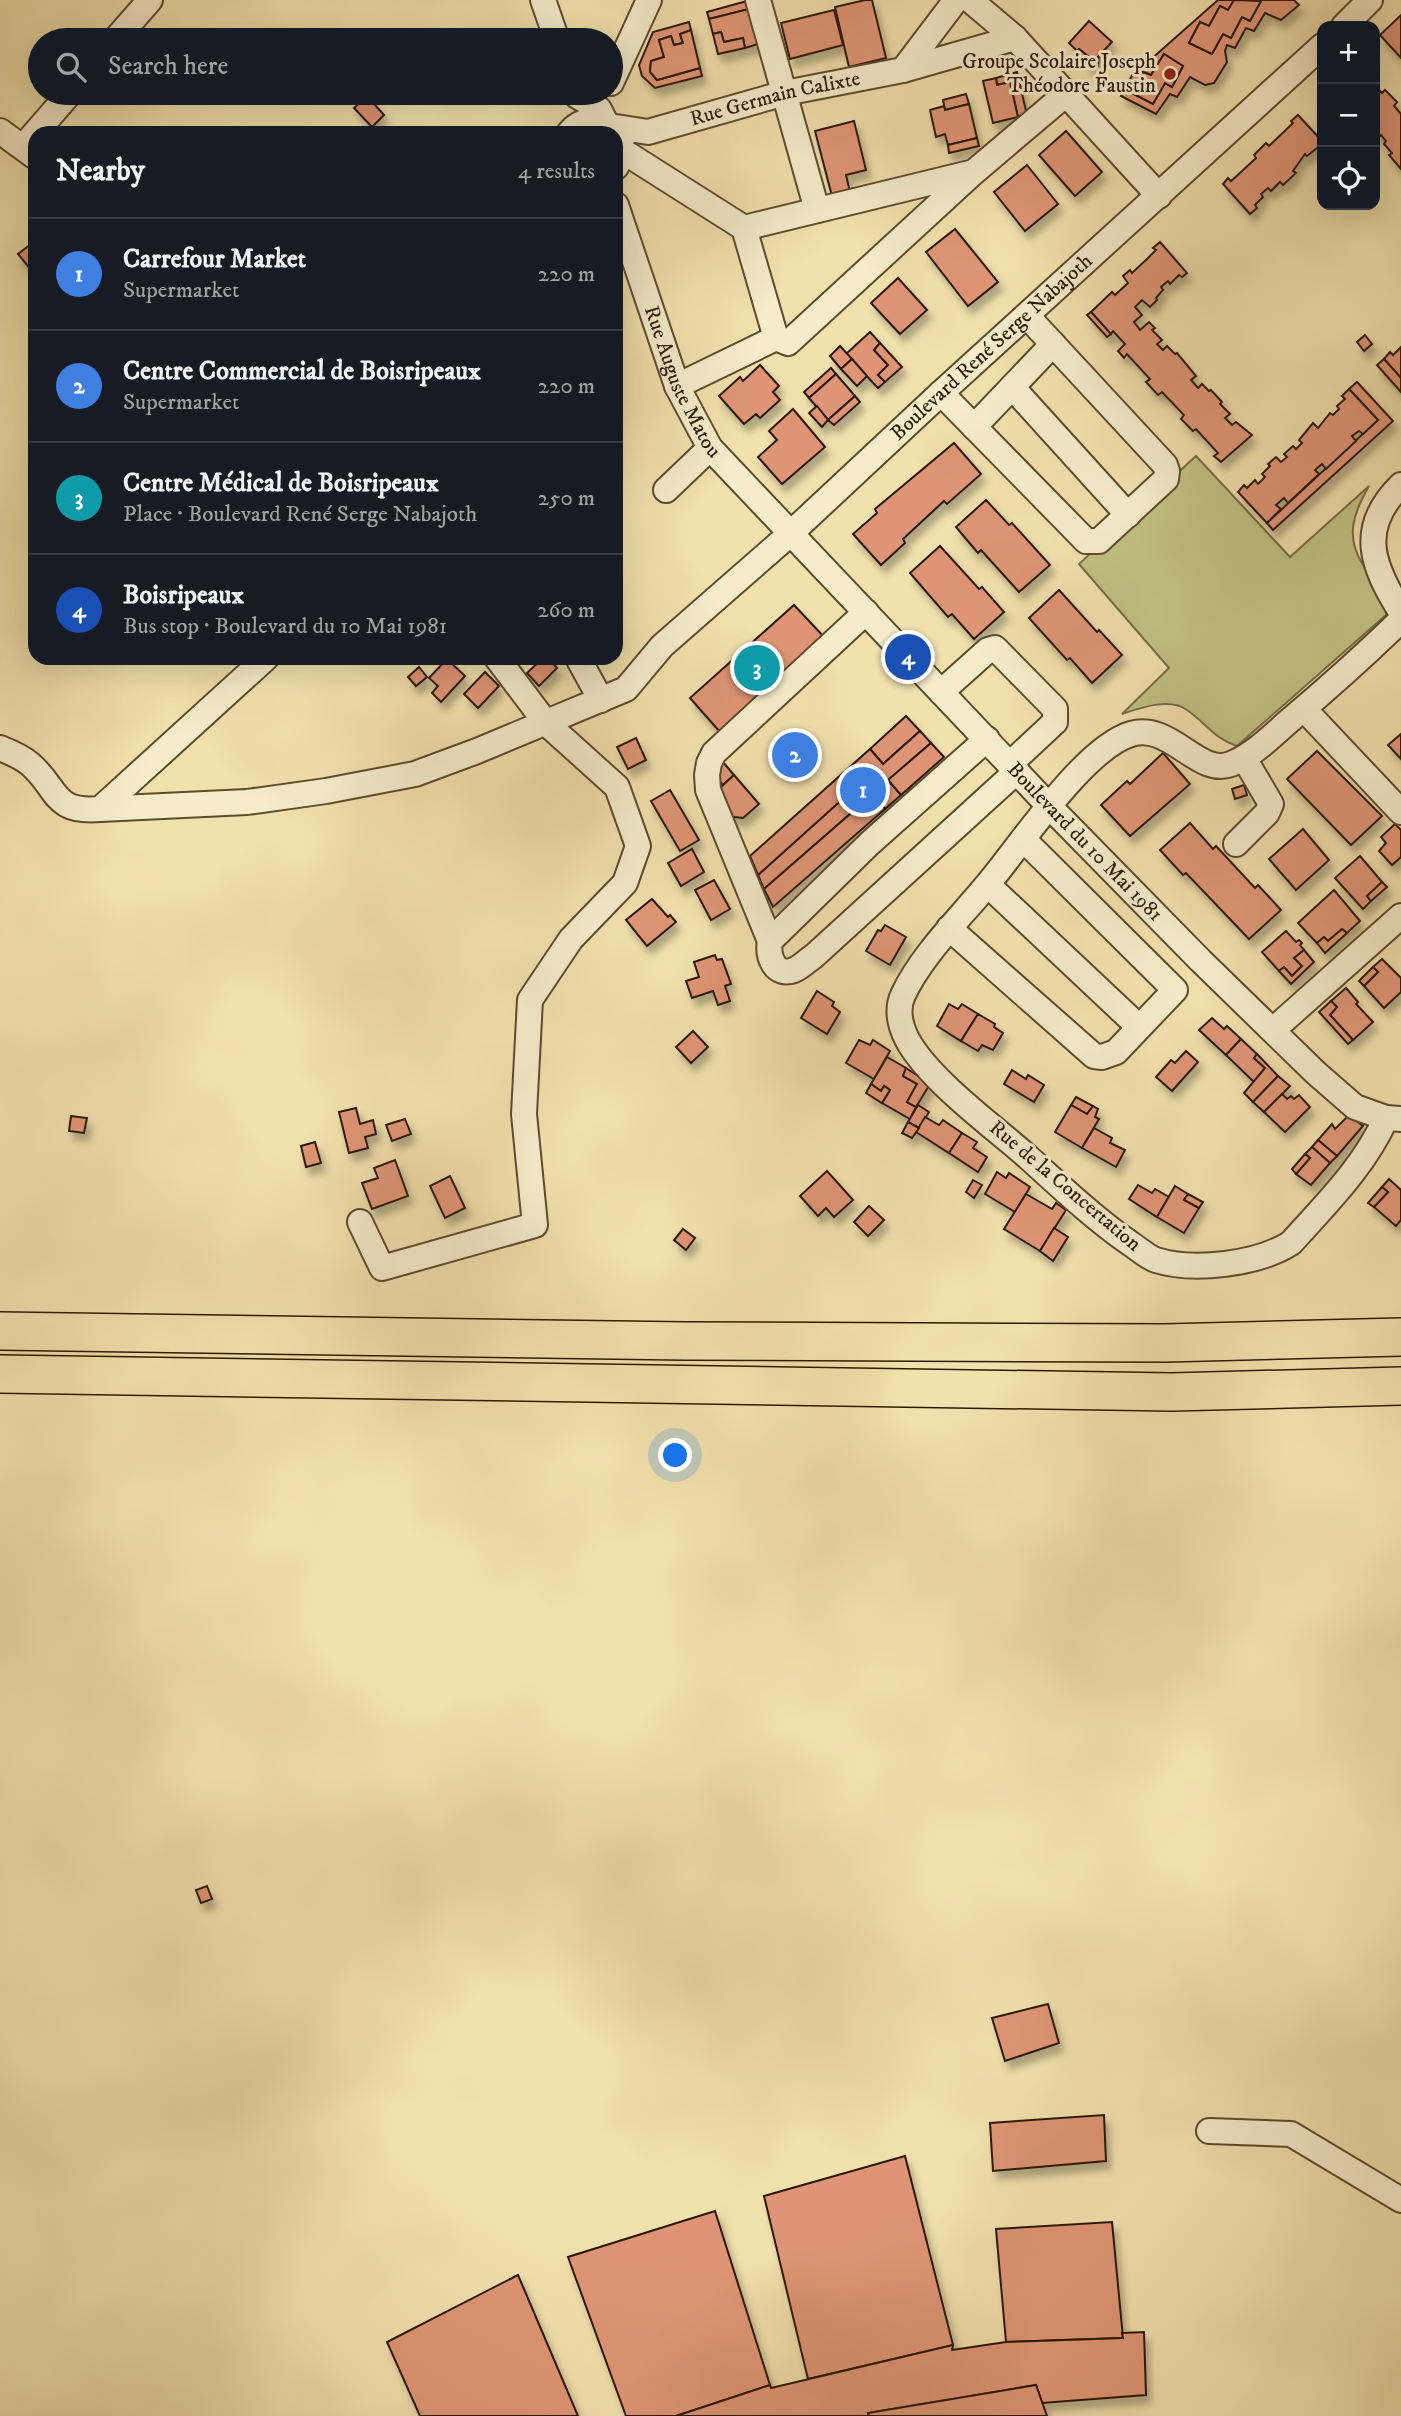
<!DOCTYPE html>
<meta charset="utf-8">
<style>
:root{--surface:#171b24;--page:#242831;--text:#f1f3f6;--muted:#9ea1a6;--line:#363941;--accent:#c59692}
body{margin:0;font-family:"IM FELL DW Pica",serif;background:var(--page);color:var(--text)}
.controls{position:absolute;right:21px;top:21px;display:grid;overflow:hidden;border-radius:14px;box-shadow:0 7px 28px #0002}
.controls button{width:63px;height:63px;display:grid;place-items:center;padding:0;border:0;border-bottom:2px solid var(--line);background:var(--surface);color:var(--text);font:35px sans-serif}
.you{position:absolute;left:676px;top:1456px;width:24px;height:24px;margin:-18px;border:5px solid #fff;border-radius:50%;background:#1a73e8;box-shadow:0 0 0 10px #1a73e833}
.badge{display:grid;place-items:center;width:46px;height:46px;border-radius:50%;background:var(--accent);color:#fff;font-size:23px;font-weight:700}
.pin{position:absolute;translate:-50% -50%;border:4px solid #fff;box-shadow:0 2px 7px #0006}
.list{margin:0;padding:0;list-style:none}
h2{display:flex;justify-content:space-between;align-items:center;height:91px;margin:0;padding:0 28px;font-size:30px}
h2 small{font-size:23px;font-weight:400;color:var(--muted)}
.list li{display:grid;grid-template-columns:46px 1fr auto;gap:21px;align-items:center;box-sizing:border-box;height:112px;padding:0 28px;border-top:2px solid var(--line)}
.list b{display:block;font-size:26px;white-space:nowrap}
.list p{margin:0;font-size:23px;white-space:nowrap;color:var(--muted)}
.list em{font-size:23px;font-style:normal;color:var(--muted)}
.icon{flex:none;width:38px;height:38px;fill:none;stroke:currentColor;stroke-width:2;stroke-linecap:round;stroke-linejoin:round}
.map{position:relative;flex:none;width:1401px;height:2416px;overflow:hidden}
.search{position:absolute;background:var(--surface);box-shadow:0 7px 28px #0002;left:28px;top:28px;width:595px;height:77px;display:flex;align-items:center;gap:18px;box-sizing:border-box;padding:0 24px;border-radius:38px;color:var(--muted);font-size:26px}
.panel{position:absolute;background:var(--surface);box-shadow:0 7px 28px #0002;left:28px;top:126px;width:595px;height:539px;border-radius:21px}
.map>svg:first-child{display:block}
.green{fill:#c2c184;stroke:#776d44;stroke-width:2}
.building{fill:#df9575;stroke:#2c1903;stroke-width:2;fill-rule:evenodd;filter:url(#shadow)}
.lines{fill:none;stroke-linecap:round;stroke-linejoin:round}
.minor-casing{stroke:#5d4b2e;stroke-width:28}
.highway-casing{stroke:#2c1903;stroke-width:40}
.minor{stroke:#f6ecca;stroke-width:24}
.highway{stroke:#f1e1ad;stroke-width:37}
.poi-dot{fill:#8f2418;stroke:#f6ecca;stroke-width:2.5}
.labels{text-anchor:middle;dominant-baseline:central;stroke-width:6;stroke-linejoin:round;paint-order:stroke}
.poi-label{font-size:21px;fill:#2c1903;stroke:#f6ecca;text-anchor:end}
.street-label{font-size:21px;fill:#2c1903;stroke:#f6ecca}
</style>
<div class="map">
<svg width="1401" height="2416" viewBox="0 0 1401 2416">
<defs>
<filter id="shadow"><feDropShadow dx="4.5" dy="8" stdDeviation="3.5" flood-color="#0004"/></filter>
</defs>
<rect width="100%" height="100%" fill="#f1e1ad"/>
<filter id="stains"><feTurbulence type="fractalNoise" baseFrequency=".00286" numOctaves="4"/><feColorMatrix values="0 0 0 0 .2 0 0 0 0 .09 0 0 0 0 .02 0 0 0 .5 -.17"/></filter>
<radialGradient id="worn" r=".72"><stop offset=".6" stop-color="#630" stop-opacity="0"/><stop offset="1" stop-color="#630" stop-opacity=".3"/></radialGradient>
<!-- green -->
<path class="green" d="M1196 456 1290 557 1369 486C1354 512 1345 536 1362 563 1368 574 1380 583 1388 592L1386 615 1237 746C1212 737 1207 724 1187 710 1170 697 1140 708 1122 714L1169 668 1079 564Z"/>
<!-- building -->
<g class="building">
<path d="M865 0H872L886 58 849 67 835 7Z"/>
<path d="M1218 0H1234L1228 10 1220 6 1209 26 1200 22 1189 43 1212 54 1223 34 1231 38 1242 17 1250 21 1261 1 1259 0H1294L1299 5 1281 20 1265 13 1254 31 1246 28 1235 48 1227 45 1225 51 1227 62 1214 83 1205 85 1190 77 1177 97 1170 94 1156 114 1121 96 1136 68 1140 69ZM1164 54 1183 66 1172 87 1165 83 1153 104 1132 93 1143 72 1151 75Z"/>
<path d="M1234 0 1261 1 1250 21 1242 17 1231 38 1223 34 1212 54 1189 43 1200 22 1209 26 1220 6 1228 10Z"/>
<path d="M747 1 749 9 709 19 707 12Z"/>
<path d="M749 9 758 44 745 48 743 38 724 42 721 32 713 34 709 19Z"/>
<path d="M834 10 843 45 790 59 781 23Z"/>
<path d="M1401 15V58L1380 35Z"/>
<path d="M1089 21 1112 42 1094 61 1079 49 1077 51 1069 43Z"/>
<path d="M689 22 691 30 680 34 683 43 674 45 671 36 659 40 664 57 651 61 650 72 657 80 700 68 702 76 655 88 642 76 639 65 653 32Z"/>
<path d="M691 30 700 68 657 80 650 72 651 61 664 57 659 40 671 36 674 45 683 43 680 34Z"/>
<path d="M721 32 724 42 743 38 745 48 718 54 713 34Z"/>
<path d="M1079 49 1094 61 1099 56 1098 66H1089L1077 51Z"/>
<path d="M1164 54 1183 66 1172 87 1165 83 1153 104 1132 93 1143 72 1151 75Z"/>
<path d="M1017 72 1027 115 1018 117 1010 82 997 85 996 78Z"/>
<path d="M996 78 997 85 1010 82 1018 117 993 123 983 81Z"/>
<path d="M1375 86 1382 93 1385 90 1397 102 1394 106 1401 114V169L1389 155 1392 153 1384 144 1386 141 1381 135 1378 138 1375 134Z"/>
<path d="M966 94 969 104 945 110 943 100Z"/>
<path d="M367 96 384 115 372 127 354 108Z"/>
<path d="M969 104 977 138 948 145 945 134 936 137 930 110 944 106 945 110Z"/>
<path d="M1298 115 1322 141V147L1319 150 1317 148 1307 156 1305 154 1293 171 1296 173 1283 185 1280 182 1271 191 1268 188 1261 194 1263 197 1255 205 1257 208 1250 214 1223 184 1228 178 1231 181 1241 172 1256 158 1254 155 1266 143 1269 146 1293 123 1291 121Z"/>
<path d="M854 121 866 170 846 175 850 192 832 196 815 131Z"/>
<path d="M1066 131 1102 172 1075 196 1039 155Z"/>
<path d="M977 138 979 146 949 153 948 145Z"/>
<path d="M1027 165 1058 204 1025 231 994 192Z"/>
<path d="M955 229 998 282 968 306 926 252Z"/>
<path d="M35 241V275L18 254Z"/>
<path d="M1160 242 1187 273 1182 277 1179 275 1170 284 1168 281 1161 287 1163 290 1156 298 1157 300 1150 307 1142 300 1135 307 1142 315 1134 322 1140 330 1149 322 1155 328 1152 330 1162 340 1157 344 1163 350 1167 346 1175 354 1177 353 1196 376 1191 380 1198 388 1202 384 1209 391 1211 390 1222 402 1220 404 1230 414 1225 418 1232 425 1236 422 1252 435 1221 462 1214 456 1218 453 1196 429 1193 431 1181 419 1184 415 1162 392 1158 395 1146 382 1150 379 1127 354 1124 358 1118 351 1125 344 1113 331 1111 334 1091 312 1112 292 1115 295 1128 283 1123 276 1130 270 1132 273 1147 259 1156 250 1153 248Z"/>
<path d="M898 278 927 310 900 334 871 303Z"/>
<path d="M1091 312 1111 334 1107 337 1087 315Z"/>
<path d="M870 332 880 343 874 350 888 365 878 375 885 382 878 388 846 354Z"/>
<path d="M1365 335 1372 344 1364 351 1357 342Z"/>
<path d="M880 343 902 367 885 382 878 375 888 365 874 350Z"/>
<path d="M840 346 852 359 841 369 830 356Z"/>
<path d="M1401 347V378L1384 359 1390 352 1393 355Z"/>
<path d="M852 359 867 376 857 386 841 369Z"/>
<path d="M1384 359 1401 378V392L1377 365Z"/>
<path d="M760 365 779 386 773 392 780 400 760 418 756 414 744 424 719 396 740 377 743 381Z"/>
<path d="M831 368 836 374 809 398 804 392Z"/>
<path d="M836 374 855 396 828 420 809 398Z"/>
<path d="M1357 382 1393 421 1273 530 1267 523 1378 420 1349 389Z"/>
<path d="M1349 389 1378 420 1363 434 1359 431 1352 436 1356 441 1326 469 1322 464 1315 470 1319 474 1288 503 1284 498 1276 505 1281 509 1267 523 1238 492 1244 485 1247 488 1255 480 1258 484 1265 477 1262 474 1270 466 1268 464 1276 457 1281 462 1287 457 1284 454 1293 446 1296 449 1302 443 1299 440 1313 423 1318 428 1330 413 1333 415 1339 409 1337 406 1345 399 1342 396Z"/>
<path d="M855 396 860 402 834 425 828 420Z"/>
<path d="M817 406 828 420 822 427 809 413Z"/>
<path d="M793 409 825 447 782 484 758 457 777 440 769 431Z"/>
<path d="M954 443 981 474 947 504 944 501 903 539 905 543 881 565 853 534 877 513 875 509Z"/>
<path d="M986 500 1009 525 1012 523 1050 565 1019 592 981 550 978 553 956 527Z"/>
<path d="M940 546 979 589 982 587 1004 612 974 639 952 614 948 617 910 573Z"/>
<path d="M1059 590 1097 632 1099 630 1122 655 1092 683 1070 658 1067 660 1029 618Z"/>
<path d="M794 605 825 638 720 732 690 698Z"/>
<path d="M543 658H548L557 668 539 686 527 673Z"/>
<path d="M447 659 465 676 441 702 432 693 438 686 429 678Z"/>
<path d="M419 667 427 677 416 686 408 677Z"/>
<path d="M485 672 499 686 478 708 464 694Z"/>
<path d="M906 716 920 731 883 764 870 749Z"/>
<path d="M920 731 931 743 888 780 901 795 885 809 873 794 764 889 758 875 856 787 843 773 870 749 883 764Z"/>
<path d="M1401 734V759L1388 745Z"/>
<path d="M636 738 646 760 628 769 617 747Z"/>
<path d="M931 743 944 757 901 795 888 780Z"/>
<path d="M1317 751 1382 816 1351 845 1287 779Z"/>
<path d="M1163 753 1190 784 1130 836 1101 805 1127 781 1130 784Z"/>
<path d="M723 762 734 775 723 785 711 772Z"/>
<path d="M843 773 856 787 758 875 750 856Z"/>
<path d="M734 775 759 804 743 818 725 816 721 787Z"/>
<path d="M1244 785 1247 795 1235 799 1232 789Z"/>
<path d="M670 790 699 840 680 851 651 801Z"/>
<path d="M873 794 885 809 773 907 764 889Z"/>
<path d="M1190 823 1213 849 1216 846 1255 888 1258 885 1281 910 1249 939 1186 873 1183 875 1160 850Z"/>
<path d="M1395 824 1401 830V857L1392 865 1379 851 1386 843 1381 837Z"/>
<path d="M1303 829 1329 860 1296 890 1269 859Z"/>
<path d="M692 849 704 872 681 886 668 863Z"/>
<path d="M1360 856 1382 882 1367 896 1371 901 1363 909 1335 878Z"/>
<path d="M714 880 730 909 711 920 695 890Z"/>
<path d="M1382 882 1387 887 1371 901 1367 896Z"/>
<path d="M1334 890 1360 921 1347 933 1342 929 1328 941 1324 937 1317 943 1298 923Z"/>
<path d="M652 899 668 917 670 915 676 922 647 946 626 920Z"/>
<path d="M885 925 906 937 890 965 866 951 878 930 881 931Z"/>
<path d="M1342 929 1347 933 1325 953 1317 943 1324 937 1328 941Z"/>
<path d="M1286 931 1296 942 1299 940 1302 943 1300 945 1304 950 1294 958 1302 966 1292 976 1284 967 1279 971 1262 952Z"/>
<path d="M1304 950 1314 962 1291 984 1279 971 1284 967 1292 976 1302 966 1294 958Z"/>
<path d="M715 955 717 960 722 959 731 984 725 986 730 1001 718 1005 713 991 692 998 686 981 699 977 694 962Z"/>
<path d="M1382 959 1401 978V992L1384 1008 1364 986 1378 972 1373 967Z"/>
<path d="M1373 967 1378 972 1364 986 1359 981Z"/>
<path d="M1346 988 1358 1002 1356 1004 1373 1022 1353 1040 1330 1015 1337 1007 1331 1001Z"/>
<path d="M817 991 834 1002 832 1006 840 1012 827 1034 801 1018Z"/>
<path d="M1331 1001 1337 1007 1330 1015 1353 1040 1348 1044 1319 1012Z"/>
<path d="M949 1004 958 1009 962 1004 978 1014 961 1041 937 1026Z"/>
<path d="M978 1014 995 1024 994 1027 1003 1033 993 1050 982 1045 978 1051 961 1041Z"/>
<path d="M1212 1018 1224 1029 1227 1026 1241 1039 1226 1055 1199 1030Z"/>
<path d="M693 1031 708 1047 691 1063 676 1047Z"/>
<path d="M1241 1039 1257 1054 1254 1058 1265 1068 1254 1082 1226 1055Z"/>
<path d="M859 1040 870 1045 873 1040 890 1051 874 1079 846 1063Z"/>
<path d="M1186 1051 1198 1062 1172 1091 1156 1077 1171 1060 1175 1063Z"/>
<path d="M1257 1054 1278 1076 1253 1102 1244 1093 1265 1068 1254 1058Z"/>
<path d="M887 1057 906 1068 903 1076 917 1084 907 1102 916 1107 910 1119 882 1103 890 1090 884 1086 881 1091 871 1084Z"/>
<path d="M906 1068 930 1084 916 1107 907 1102 917 1084 903 1076Z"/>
<path d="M1012 1070 1026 1079 1028 1075 1044 1085 1034 1102 1004 1084Z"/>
<path d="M1278 1076 1290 1086 1264 1112 1253 1102Z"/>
<path d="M871 1084 881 1091 884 1086 890 1090 882 1103 866 1093Z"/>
<path d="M1282 1094 1287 1099 1291 1096 1294 1099 1299 1095 1310 1107 1285 1132 1264 1112Z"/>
<path d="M1076 1097 1093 1106 1087 1114 1071 1105Z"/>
<path d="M918 1105 929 1112 919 1128 908 1122Z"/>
<path d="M1071 1105 1087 1114 1093 1106 1098 1109 1095 1117 1099 1119 1082 1148 1055 1132Z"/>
<path d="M356 1108 360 1124 373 1120 376 1134 365 1137 368 1148 349 1153 339 1112Z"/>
<path d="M1349 1115 1363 1126 1337 1156 1318 1140 1332 1124 1335 1129Z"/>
<path d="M71 1116 87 1118 84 1133 69 1131Z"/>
<path d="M925 1117 939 1125 943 1120 962 1133 949 1153 916 1132Z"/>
<path d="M405 1119 411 1134 392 1141 386 1125Z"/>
<path d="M908 1122 919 1128 912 1138 902 1133Z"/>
<path d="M1094 1128 1112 1138 1110 1143 1125 1150 1116 1167 1082 1148Z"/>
<path d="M962 1133 977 1142 973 1148 987 1157 978 1172 949 1153Z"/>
<path d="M1318 1140 1337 1156 1330 1163 1312 1147Z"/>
<path d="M315 1142 321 1163 306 1167 301 1146Z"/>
<path d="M1312 1147 1330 1163 1311 1185 1296 1174 1310 1158 1305 1154Z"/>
<path d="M1305 1154 1310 1158 1296 1174 1292 1169Z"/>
<path d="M395 1160 408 1196 372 1209 362 1183 378 1178 374 1168Z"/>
<path d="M827 1171 853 1200 834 1217 826 1208 818 1216 800 1196Z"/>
<path d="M997 1172 1006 1178 1009 1173 1030 1187 1015 1212 985 1194Z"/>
<path d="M450 1176 465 1208 445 1218 430 1186Z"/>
<path d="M1389 1179 1401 1190V1220L1396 1226 1374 1207 1388 1192 1382 1187Z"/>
<path d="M973 1180 982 1185 974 1198 966 1192Z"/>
<path d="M1138 1185 1152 1193 1155 1189 1169 1197 1157 1217 1129 1199Z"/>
<path d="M1175 1186 1188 1194 1184 1200 1199 1208 1184 1233 1157 1217Z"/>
<path d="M1382 1187 1388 1192 1374 1207 1368 1203Z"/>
<path d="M1026 1194 1052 1209 1056 1203 1066 1210 1040 1251 1004 1229Z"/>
<path d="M1188 1194 1203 1202 1199 1208 1184 1200Z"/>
<path d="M869 1206 884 1220 868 1236 854 1222Z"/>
<path d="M1054 1228 1068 1237 1053 1261 1040 1251Z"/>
<path d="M683 1229 695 1238 686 1250 674 1240Z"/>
<path d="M207 1886 212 1899 201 1903 196 1890Z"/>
<path d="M1048 2004 1059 2043 1005 2061 992 2018Z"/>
<path d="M1104 2115 1106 2161 993 2171 990 2123Z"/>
<path d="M905 2156 953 2345 808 2379 764 2196Z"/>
<path d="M715 2211 770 2385 676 2416H626L568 2257Z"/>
<path d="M1112 2222 1123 2338 1006 2342 996 2229Z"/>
<path d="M518 2275 578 2416H420L387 2342Z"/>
<path d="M1144 2332 1146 2395 1042 2403 1036 2385 868 2413 869 2416H676L770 2385 771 2388 953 2345 952 2350 1006 2342 1123 2338 1122 2333Z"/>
<path d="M1036 2385 1047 2416H869L868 2413Z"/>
</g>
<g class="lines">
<!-- minor casing -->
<g class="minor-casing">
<g id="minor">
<path d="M543 0 557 40"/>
<path d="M758 0 817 210"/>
<path d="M970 0 1015 38 1159 196"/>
<path d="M1344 26 1370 0"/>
<path d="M115 40 150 0"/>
<path d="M903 70 956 0"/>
<path d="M611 83 649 0"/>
<path d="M577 96 599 109 606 123"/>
<path id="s1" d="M610 126 648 132 785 93 903 70 1015 38"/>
<path d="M0 131 34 156"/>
<path d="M569 133C594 102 638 134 616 167"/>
<path d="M23 147 70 93"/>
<path d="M629 155 744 228"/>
<path d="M974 172 744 228 776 338 788 343 974 172 1066 94"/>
<path id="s2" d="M616 205 677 386 710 448 1049 806 1200 960 1316 1073 1355 1107 1386 1118 1401 1119"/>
<path d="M677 386 776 338"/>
<path d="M1012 387 1128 515"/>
<path d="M941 393 1086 541H1099L1166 479 1167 471 1165 465 1027 316"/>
<path d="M974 427 1053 344"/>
<path d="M1401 485C1357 528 1372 566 1401 612"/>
<path d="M666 490 710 448"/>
<path d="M578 658 601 700"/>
<path d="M941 692 988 650 995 648 1055 709V722L1010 764"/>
<path d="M1304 709 1401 812"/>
<path d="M987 739 870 843 770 941C767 957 775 977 794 970 801 967 808 960 814 956L1017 771"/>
<path d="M0 748C10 752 22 757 30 764 59 789 52 813 100 809L266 658"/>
<path id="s3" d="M100 809 247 802 326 791 415 774 477 751 626 689 662 646 790 534 941 393 1322 46"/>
<path d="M1236 844 1267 813 1271 804 1244 758"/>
<path d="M988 885 1139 1027"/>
<path d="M949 928 1094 1056 1102 1057 1116 1052 1175 990 1023 839"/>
<path d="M770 941 708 790 707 775 709 763 714 753 866 612"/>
<path d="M1273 1030 1401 916"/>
<path d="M1386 1118C1364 1167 1326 1204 1291 1243 1258 1264 1194 1272 1156 1260 1147 1257 1139 1249 1131 1244 1095 1219 1062 1188 1029 1158 994 1127 936 1085 911 1046 902 1032 895 1012 903 995 921 956 959 919 987 885 1020 846 1084 748 1131 734 1171 722 1198 777 1231 764 1253 755 1271 737 1289 721 1327 689 1365 655 1401 620"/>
<path d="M360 1222 382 1268 535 1225 524 1114 530 1000 571 939 625 883 638 846 617 787 546 723 497 658"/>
<path d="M1209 2131 1291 2134 1401 2200"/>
</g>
</g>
<!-- highway casing -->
<g class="highway-casing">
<g id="highway">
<path d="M0 1331 685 1341 1165 1343 1401 1337"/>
<path d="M0 1374 1172 1392 1401 1386"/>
</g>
</g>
<!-- minor -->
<use href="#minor" class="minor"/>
<!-- highway -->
<use href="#highway" class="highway"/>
</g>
<!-- markers -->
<circle class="poi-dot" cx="1170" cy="74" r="7"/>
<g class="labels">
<!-- poi labels -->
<g class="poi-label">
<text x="1156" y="62">Groupe Scolaire Joseph<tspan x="1156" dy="24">Théodore Faustin</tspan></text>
</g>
<!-- street labels -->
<g class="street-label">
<text stroke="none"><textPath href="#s1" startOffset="170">Rue Germain Calixte</textPath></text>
<text stroke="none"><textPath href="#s3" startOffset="1046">Boulevard René Serge Nabajoth</textPath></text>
<text stroke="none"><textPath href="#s2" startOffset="189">Rue Auguste Matou</textPath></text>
<text stroke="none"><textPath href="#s2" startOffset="805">Boulevard du 10 Mai 1981</textPath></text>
<text transform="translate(1065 1186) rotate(40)">Rue de la Concertation</text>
</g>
</g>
<rect width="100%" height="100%" filter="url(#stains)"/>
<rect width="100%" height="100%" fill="url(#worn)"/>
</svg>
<div class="controls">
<button>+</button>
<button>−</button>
<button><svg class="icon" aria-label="locate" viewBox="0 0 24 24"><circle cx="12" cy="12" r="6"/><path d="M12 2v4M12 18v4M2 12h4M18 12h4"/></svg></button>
</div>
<div class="you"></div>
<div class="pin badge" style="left:863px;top:790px;background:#3f7fe0">1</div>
<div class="pin badge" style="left:795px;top:755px;background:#3f7fe0">2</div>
<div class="pin badge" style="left:757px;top:668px;background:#0f9aa8">3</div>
<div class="pin badge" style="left:908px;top:657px;background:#1a4fb4">4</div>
<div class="search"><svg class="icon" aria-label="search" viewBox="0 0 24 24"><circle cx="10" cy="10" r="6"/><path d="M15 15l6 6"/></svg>Search here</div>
<section class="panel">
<h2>Nearby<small>4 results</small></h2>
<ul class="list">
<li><span class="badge" style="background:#3f7fe0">1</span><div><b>Carrefour Market</b><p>Supermarket</p></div><em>220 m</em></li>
<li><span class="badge" style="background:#3f7fe0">2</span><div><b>Centre Commercial de Boisripeaux</b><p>Supermarket</p></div><em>220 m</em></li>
<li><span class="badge" style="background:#0f9aa8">3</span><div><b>Centre Médical de Boisripeaux</b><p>Place · Boulevard René Serge Nabajoth</p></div><em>250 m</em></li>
<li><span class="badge" style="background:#1a4fb4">4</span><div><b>Boisripeaux</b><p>Bus stop · Boulevard du 10 Mai 1981</p></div><em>260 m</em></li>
</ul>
</section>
</div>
